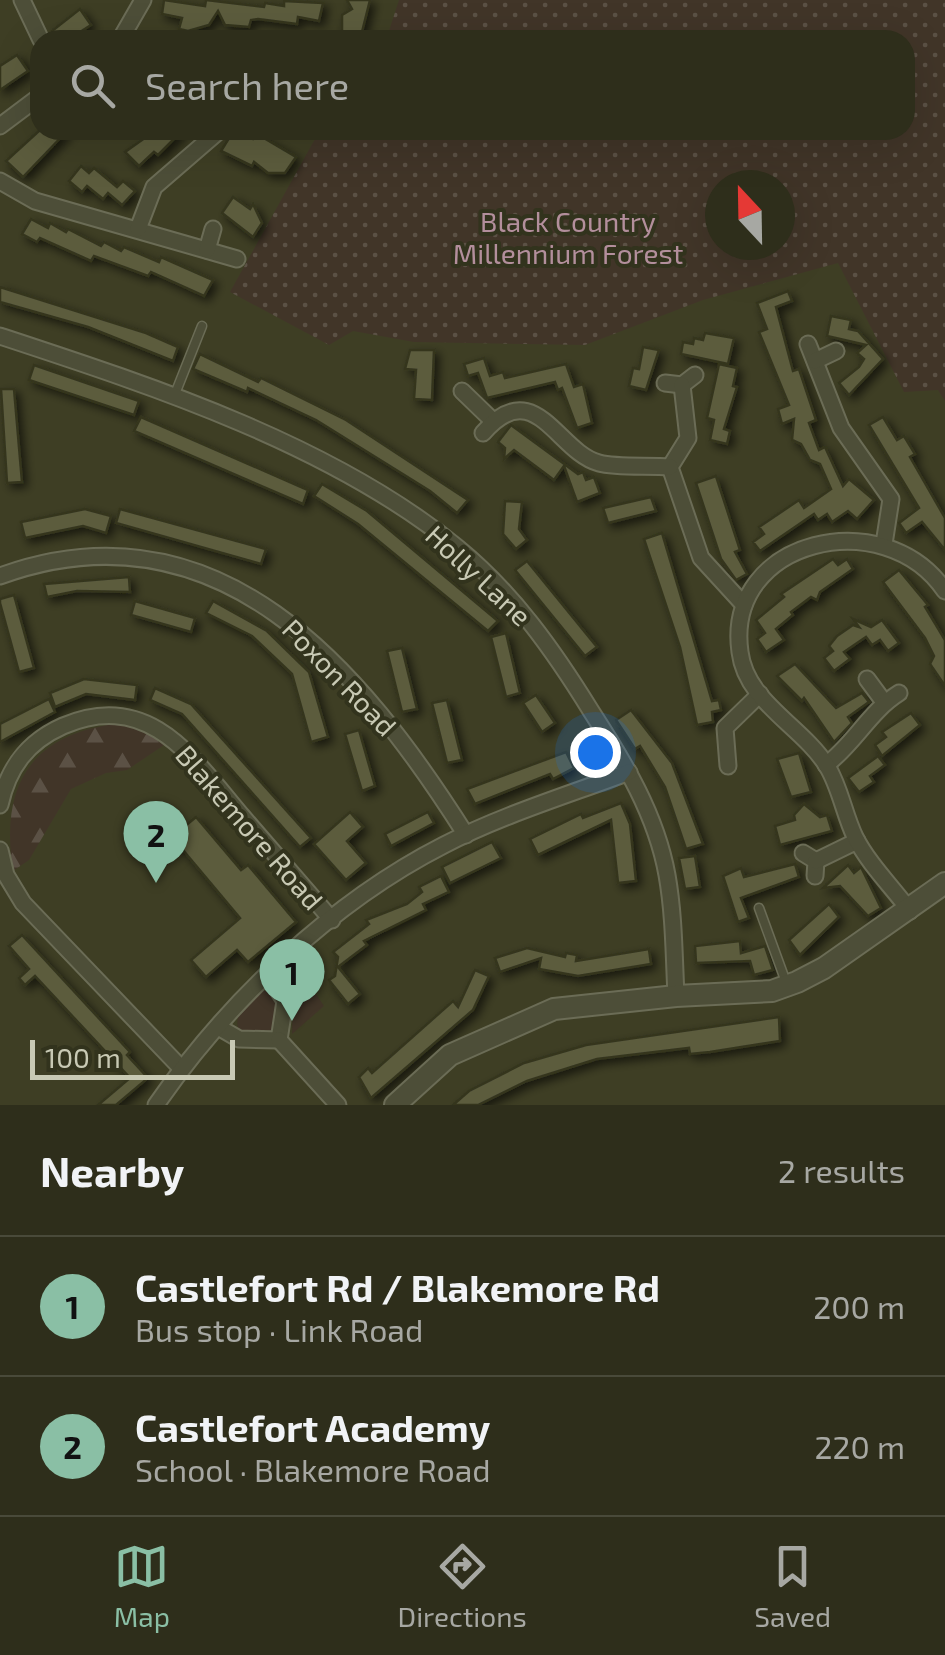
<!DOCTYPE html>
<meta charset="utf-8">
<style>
:root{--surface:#2e2e1b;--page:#363624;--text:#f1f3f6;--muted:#a7a8a3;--line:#494a3a;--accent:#8abfa5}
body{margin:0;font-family:"Exo 2",sans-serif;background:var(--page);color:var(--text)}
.compass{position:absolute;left:705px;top:170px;width:90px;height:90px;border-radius:50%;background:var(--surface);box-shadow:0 10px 40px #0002;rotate:338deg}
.scale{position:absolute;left:30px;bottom:25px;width:205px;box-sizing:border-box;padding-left:10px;border:5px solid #c8c9b4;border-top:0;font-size:28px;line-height:35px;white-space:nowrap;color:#c8c9b4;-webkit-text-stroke:8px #32331d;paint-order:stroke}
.you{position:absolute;left:595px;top:752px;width:35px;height:35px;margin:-25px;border:8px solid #fff;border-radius:50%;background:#1a73e8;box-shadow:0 0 0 15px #1a73e833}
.badge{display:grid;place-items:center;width:65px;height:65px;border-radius:50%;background:var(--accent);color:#111;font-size:32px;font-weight:700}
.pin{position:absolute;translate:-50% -82px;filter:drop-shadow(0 2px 5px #0008)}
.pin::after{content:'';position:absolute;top:52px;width:35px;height:30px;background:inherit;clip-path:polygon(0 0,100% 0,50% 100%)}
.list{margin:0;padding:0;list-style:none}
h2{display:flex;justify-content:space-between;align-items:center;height:130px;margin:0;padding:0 40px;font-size:42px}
h2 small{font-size:32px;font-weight:400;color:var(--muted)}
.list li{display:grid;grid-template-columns:65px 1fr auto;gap:30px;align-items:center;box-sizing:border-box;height:140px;padding:0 40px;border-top:2px solid var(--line)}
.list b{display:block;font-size:38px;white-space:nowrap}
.list p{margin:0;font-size:32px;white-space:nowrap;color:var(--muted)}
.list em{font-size:32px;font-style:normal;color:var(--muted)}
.icon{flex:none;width:55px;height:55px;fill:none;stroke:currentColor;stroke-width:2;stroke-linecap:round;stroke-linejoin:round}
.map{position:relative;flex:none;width:945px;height:1105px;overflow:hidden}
.search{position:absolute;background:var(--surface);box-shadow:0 10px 40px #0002;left:30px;right:30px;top:30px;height:110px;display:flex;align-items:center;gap:25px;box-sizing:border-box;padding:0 35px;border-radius:30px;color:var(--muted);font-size:38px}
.sheet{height:410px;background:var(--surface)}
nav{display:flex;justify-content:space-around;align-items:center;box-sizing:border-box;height:140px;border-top:2px solid var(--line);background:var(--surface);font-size:28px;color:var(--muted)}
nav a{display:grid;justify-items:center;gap:5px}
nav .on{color:var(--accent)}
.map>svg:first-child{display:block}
.grass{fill:#413528}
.forest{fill:url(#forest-firs)}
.park{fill:url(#park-dots);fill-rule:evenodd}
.building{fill:#5b5b3e;stroke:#34351f;stroke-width:2.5;filter:url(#shadow)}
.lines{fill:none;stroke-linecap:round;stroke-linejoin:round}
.service-casing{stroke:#6b6c56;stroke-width:11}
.minor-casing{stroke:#6b6c56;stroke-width:19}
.tertiary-casing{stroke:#6b6c56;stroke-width:24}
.service{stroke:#4d4e38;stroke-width:8}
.minor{stroke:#4d4e38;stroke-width:15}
.tertiary{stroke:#4d4e38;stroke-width:20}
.labels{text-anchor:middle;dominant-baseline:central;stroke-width:8;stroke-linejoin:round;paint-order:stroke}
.park-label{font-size:28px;fill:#b38f9c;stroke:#32331d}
.street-label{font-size:28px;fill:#c8c9b4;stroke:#32331d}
</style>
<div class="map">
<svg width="945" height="1105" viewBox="0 0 945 1105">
<defs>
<pattern id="forest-firs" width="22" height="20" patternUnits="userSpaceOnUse" patternTransform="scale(2.5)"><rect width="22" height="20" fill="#413528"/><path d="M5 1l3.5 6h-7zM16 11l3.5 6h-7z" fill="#5b5145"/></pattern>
<pattern id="park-dots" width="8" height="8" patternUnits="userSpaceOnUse" patternTransform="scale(2.5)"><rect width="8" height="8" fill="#413528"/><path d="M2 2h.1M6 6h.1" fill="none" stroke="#5b5145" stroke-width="1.8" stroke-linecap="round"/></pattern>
<filter id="shadow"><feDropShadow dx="4.5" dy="4.5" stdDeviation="5" flood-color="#0009"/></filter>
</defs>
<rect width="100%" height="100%" fill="#3e3e24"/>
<!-- grass -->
<g class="grass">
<path d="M293 960 324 1006 292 1034 293 997 284 970Z"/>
<path d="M258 991H268L278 1003 274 1031 269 1036 241 1034C230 1018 246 1002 258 991Z"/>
</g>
<!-- forest -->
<path class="forest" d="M114 724 145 729 167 743 127 770 106 773 71 789 29 860 13 871C0 787 29 736 114 724Z"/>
<!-- park -->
<path class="park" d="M399 0H945V401L938 390 904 392 838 263 703 300 585 345 414 342 353 331 329 345 230 292 320 130H905V40H386ZM720 185H780V245H720Z"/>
<!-- building -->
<g class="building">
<path d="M164 0 205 6 206 0 264 7 265 3 284 6V1L323 3 319 21 298 17 297 24 258 19 251 20 249 27 225 25 218 11 209 25 188 31 179 29 182 18 162 14Z"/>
<path d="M347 0H370L360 40H342V15L352 9Z"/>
<path d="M80 9 91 25 74 36 76 40H58L52 31Z"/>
<path d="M17 55 28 71 0 90V66Z"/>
<path d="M40 130H68L23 177 6 161Z"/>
<path d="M156 130H183L158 155 154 152 139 166 125 152Z"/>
<path d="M234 130 253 139 257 134 296 157 285 173H268L254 162 252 166 221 151Z"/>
<path d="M81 166 89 173 94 168 117 187 123 181 135 191 122 205 108 193 103 199 87 186 82 192 69 181Z"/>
<path d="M233 197 250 209 253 204 262 223 253 237 222 213Z"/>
<path d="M31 219 48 228 50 223 66 232 68 229 101 246 104 242 121 251 124 247 159 262 161 257 213 280 204 296 151 272 148 276 94 256 91 261 40 238 37 242 22 234Z"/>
<path d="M0 287 146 333 178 347 173 361 88 327 0 302Z"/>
<path d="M788 291 792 301 776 307 793 371 799 369 816 420 809 423 819 450 825 447 843 486 849 479 874 500 857 519 848 511 832 522 827 514 818 520 814 514 760 551 753 542 764 534 759 527 799 500 804 508 831 489 820 464 810 460 801 444 792 440 794 419 782 424 778 409 789 405 759 332 767 329 757 303Z"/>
<path d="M831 316 851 320 849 329 858 331 883 359 849 395 839 383 859 367 864 359 857 353 866 345 827 336Z"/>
<path d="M705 333 734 338 728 364 681 354 683 342 693 344 694 338 703 340Z"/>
<path d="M643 347 659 350 646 390 629 386 633 368 639 369Z"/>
<path d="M410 350H434L432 400 414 399 416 370 405 369Z"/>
<path d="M200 354 258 382 261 378 346 420 468 500 457 513 430 491 316 420 248 388 247 392 193 369Z"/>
<path d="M484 358 490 376 503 372 505 378 566 364 574 387 583 384 592 423 577 428 562 388 558 390 555 382 487 398 478 373 468 376 464 364Z"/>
<path d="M719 364 737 368 733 386 737 387 724 429 730 431 727 444 710 440 714 420 707 418Z"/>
<path d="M34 365 139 401 134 415 29 380Z"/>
<path d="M1 389H14L22 482 7 483Z"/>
<path d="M141 417 308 490 303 504 134 431Z"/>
<path d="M883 417 897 440 904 436 915 454 910 457 945 518V550L922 522 906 533 899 523 919 508 869 425Z"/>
<path d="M511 425 578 474 583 472 586 480 594 477 600 493 577 502 564 466 554 480 514 450 504 459 505 448 498 442Z"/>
<path d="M716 476 740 550 735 552 747 574 736 580 721 559 696 483Z"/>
<path d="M322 484 367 511 498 621 488 631 358 524 314 496Z"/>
<path d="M651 497 656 511 608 523 603 508Z"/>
<path d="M505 501 522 502 519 529 527 540 516 549 503 534Z"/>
<path d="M85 509 111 516 106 533 83 526 25 538 21 522Z"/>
<path d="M120 509 266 549 261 564 116 523Z"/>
<path d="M662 533 712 701 719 700 721 710 712 712 713 722 697 725 680 647 644 539Z"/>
<path d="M833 559 838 565 847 559 853 569 820 592 817 600 811 597 791 612 793 615 776 629 784 640 766 652 757 639 765 633 756 620 784 597 781 594Z"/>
<path d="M527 561 597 647 585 656 515 570Z"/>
<path d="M899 570 928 605 925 607 945 640V686L930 664 934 656 925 638 883 582Z"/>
<path d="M129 577 130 592 77 591 47 597 44 584Z"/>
<path d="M14 595 34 668 19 672 0 603V599Z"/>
<path d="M135 601 195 618 191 632 131 615Z"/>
<path d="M213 601 267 631 309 672 328 737 311 742 292 674 252 636 206 613Z"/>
<path d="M853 619 871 627 882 620 899 643 888 651 880 640 872 645 866 637 844 652 850 659 834 671 824 658 833 651 829 646 837 636 853 625 859 627Z"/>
<path d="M506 633 520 693 506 697 491 637Z"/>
<path d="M402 648 417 709 402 712 387 651Z"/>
<path d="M795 664 836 708 862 693 869 702 848 717 852 723 834 742 804 698 802 701 777 676Z"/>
<path d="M84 679 137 685 135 700 86 694 55 707 50 693Z"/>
<path d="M155 688 191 704 311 838 300 847 182 714 150 700Z"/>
<path d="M536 695 555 723 542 732 523 703Z"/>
<path d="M49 699 55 712 0 742V724Z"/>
<path d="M447 700 462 760 447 763 432 703Z"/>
<path d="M631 710 672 763 703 844 686 849 665 787 640 746 635 749 616 720Z"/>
<path d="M911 713 920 725 882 756 875 745 886 737 882 732Z"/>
<path d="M359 730 375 786 362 791 345 734Z"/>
<path d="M566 752 574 768 553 779 550 774 475 804 467 789Z"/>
<path d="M799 753 811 792 791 797 777 759Z"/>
<path d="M878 756 885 765 870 776 874 782 859 792 848 778Z"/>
<path d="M621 803 630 824 636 881 618 883 611 820 538 855 530 839 581 814 583 818Z"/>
<path d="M804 804 820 817 827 815 832 831 780 845 775 826 795 820 794 815Z"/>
<path d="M350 812 363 827 347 841 366 863 346 880 314 844Z"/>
<path d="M428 812 434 823 391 846 385 834Z"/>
<path d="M196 817 241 870 248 865 296 922 248 962 237 950 206 977 191 960 240 918 172 837Z"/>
<path d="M492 842 501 858 450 883 442 867Z"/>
<path d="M695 856 700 887 685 889 679 858Z"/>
<path d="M795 864 799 877 741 898 749 918 738 922 723 876 741 868 744 877Z"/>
<path d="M848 865 854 873 861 867 881 908 868 916 840 886 823 888Z"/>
<path d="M441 876 449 892 423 904 426 910 364 941 367 945 338 967 360 994 348 1004 329 980 335 976 338 957 333 952 369 924 366 920 407 904 422 892 419 887Z"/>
<path d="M829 904 839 917 800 955 789 940Z"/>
<path d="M22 935 130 1052 127 1055 148 1078 116 1105H98L130 1078 35 976 25 985 19 978 29 969 9 946Z"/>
<path d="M740 941 741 953 765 946 773 970 754 975 750 961 696 963 695 946Z"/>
<path d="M527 948 565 957 566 953 577 955 576 961 649 949 651 964 578 976 539 969 541 958 500 972 495 958Z"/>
<path d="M475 970 489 976 473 1010 371 1098 359 1077 368 1068 372 1073 453 1001 458 1007Z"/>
<path d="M779 1017 780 1041 710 1052 690 1054 689 1048 597 1059 527 1081 478 1105H453L469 1091 524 1063 586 1045Z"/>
</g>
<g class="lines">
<!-- service casing -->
<g class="service-casing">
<g id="service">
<path d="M175 394 202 326"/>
<path d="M759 908 787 985"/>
</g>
</g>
<!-- minor casing -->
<g class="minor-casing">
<g id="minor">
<path d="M22 0 41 40"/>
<path d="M120 40 143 0"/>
<path d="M0 126 40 96"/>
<path d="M0 181 35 201 237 259"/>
<path d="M138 229 154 187 220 130"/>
<path d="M207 250 213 229"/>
<path d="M0 336C152 386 333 445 458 548 513 593 554 651 591 711 624 762 656 814 667 875 674 914 674 956 676 996"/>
<path d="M808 344 841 428 891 499 884 544"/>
<path d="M815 361 836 351"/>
<path d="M665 383 682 385 695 375"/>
<path d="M682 385 688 438 670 467 701 558 744 605"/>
<path d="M462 391 493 421"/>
<path d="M483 433C535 373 557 452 599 463 617 468 650 465 670 467"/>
<path d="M0 576C218 497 361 669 466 835"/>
<path d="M867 679 884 702"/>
<path d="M826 765C854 744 870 711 899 693"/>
<path d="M728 766 725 728 760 694"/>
<path d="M0 805C8 768 27 742 63 726 149 689 193 758 242 816 272 851 302 885 332 920"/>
<path d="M0 850 6 875 23 903 181 1068"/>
<path d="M803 853 816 861 815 876"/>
<path d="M816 861 857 841"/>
<path d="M910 911C893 888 868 863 855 837 844 814 840 787 827 766 802 726 746 702 740 652 724 539 885 502 945 591"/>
<path d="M268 975 285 1001 279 1040"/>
<path d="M220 1028 239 1039 279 1040"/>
<path d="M279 1040 338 1105"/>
<path d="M156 1105C227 1002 332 902 444 845 502 815 568 795 629 772"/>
</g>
</g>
<!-- tertiary casing -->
<g class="tertiary-casing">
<path id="tertiary" d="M395 1105 450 1055 554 1009 676 996 772 991 797 982 824 968 945 883"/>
</g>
<!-- service -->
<use href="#service" class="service"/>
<!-- minor -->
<use href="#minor" class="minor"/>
<!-- tertiary -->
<use href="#tertiary" class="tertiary"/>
</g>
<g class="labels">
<!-- park labels -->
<g class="park-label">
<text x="568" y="221">Black Country<tspan x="568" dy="32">Millennium Forest</tspan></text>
</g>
<!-- street labels -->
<g class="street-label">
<text transform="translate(479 575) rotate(43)">Holly Lane</text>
<text transform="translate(340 677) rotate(46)">Poxon Road</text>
<text transform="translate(250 827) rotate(49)">Blakemore Road</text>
</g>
</g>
</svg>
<svg class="compass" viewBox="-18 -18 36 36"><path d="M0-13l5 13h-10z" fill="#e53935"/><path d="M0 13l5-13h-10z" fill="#a7a8a3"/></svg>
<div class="scale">100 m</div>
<div class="you"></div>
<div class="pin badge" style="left:292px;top:1021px">1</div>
<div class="pin badge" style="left:156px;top:883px">2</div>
<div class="search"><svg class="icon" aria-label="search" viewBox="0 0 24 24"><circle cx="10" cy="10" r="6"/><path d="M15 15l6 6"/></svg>Search here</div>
</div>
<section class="sheet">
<h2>Nearby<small>2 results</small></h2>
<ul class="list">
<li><span class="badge">1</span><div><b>Castlefort Rd / Blakemore Rd</b><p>Bus stop · Link Road</p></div><em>200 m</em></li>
<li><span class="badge">2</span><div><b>Castlefort Academy</b><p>School · Blakemore Road</p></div><em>220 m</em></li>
</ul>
</section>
<nav>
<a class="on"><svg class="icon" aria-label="map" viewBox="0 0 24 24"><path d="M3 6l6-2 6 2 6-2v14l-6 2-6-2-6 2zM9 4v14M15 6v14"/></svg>Map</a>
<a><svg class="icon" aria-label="directions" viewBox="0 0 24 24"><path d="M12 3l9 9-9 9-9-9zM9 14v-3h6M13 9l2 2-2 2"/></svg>Directions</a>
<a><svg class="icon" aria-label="saved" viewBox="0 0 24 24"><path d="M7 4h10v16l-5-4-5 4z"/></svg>Saved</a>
</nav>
